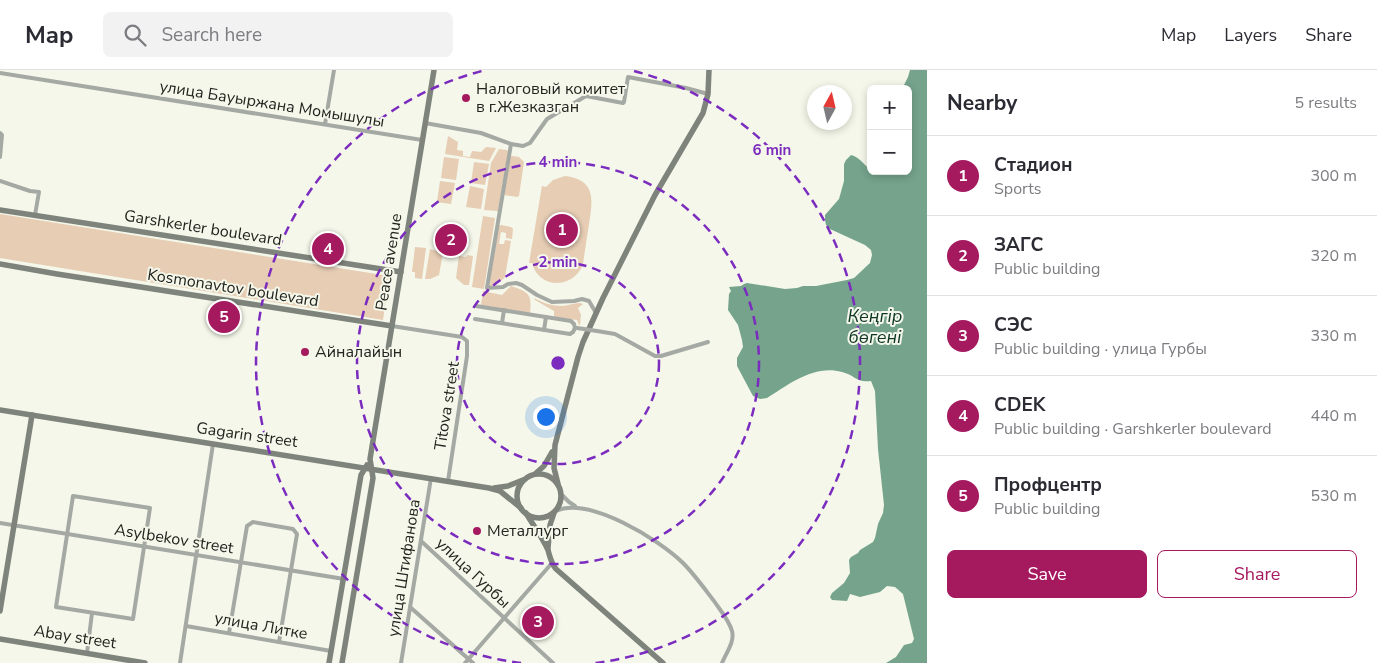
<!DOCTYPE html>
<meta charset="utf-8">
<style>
:root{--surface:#fff;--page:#f2f2f3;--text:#2b2b33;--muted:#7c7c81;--line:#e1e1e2;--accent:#a5195f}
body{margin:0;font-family:"Nunito Sans",sans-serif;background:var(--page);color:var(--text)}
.controls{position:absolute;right:15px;top:15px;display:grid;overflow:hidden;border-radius:8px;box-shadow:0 2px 8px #0003}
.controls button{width:45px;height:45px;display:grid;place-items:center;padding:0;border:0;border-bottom:1px solid var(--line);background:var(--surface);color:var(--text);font:25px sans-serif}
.compass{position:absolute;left:807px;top:15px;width:45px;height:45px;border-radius:50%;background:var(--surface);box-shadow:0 2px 8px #0003;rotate:8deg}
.you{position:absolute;left:545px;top:346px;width:18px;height:18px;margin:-12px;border:4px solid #fff;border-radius:50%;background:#1a73e8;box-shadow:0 0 0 8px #1a73e833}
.badge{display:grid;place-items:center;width:32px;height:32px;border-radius:50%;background:var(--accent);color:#fff;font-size:16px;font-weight:700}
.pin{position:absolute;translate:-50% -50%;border:2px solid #fff;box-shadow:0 1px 5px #0006}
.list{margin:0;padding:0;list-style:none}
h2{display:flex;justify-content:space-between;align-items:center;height:65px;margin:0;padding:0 20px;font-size:21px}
h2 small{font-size:16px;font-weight:400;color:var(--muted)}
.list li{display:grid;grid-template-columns:32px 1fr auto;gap:15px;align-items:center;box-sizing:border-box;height:80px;padding:0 20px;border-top:1px solid var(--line)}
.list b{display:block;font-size:19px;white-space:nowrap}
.list p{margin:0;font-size:16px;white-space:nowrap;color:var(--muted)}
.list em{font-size:16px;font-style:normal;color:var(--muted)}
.actions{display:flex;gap:10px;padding:15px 20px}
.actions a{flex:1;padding:11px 0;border:1px solid var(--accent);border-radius:8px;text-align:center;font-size:18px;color:var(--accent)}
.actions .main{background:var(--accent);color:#fff}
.icon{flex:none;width:28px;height:28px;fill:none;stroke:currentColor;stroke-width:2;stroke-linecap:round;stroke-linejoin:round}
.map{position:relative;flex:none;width:927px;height:593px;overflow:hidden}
header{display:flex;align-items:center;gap:30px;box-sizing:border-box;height:70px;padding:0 25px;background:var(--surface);border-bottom:1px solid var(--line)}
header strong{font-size:24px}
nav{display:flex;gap:28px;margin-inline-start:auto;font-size:18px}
.search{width:350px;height:45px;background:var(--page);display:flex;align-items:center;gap:12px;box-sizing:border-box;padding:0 18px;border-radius:8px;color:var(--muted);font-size:19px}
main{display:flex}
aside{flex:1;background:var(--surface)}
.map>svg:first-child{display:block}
.green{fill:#e6cdb4}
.water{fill:#75a38c}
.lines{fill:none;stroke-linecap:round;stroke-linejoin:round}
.street{stroke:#a5a9a4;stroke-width:4}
.secondary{stroke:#7e847c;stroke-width:5.5}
.street-bridge{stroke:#a5a9a4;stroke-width:4}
.ring{fill:none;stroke:#7b2cbf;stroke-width:2.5;stroke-dasharray:9 6}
.poi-dot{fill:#a5195f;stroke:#f4f7e9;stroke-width:2}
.labels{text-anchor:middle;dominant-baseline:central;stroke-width:4;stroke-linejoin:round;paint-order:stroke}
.poi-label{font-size:16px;fill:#23241f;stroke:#f4f7e9;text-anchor:start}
.street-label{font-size:16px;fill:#23241f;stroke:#f4f7e9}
.water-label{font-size:18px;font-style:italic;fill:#0e3626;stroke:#f4f7e9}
.centre{fill:#7b2cbf;stroke:#f4f7e9;stroke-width:2.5}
.ring-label{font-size:15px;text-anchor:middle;font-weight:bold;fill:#7b2cbf;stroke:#f4f7e9;stroke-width:4;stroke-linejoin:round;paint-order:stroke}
</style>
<header>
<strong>Map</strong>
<div class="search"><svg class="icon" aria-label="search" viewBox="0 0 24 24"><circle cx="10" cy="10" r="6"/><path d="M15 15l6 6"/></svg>Search here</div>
<nav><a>Map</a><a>Layers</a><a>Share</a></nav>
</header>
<main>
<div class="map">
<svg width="927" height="593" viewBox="0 0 927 593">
<rect width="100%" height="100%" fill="#f4f7e9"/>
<!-- green -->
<g class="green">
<path d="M448 66 458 72 457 80 463 81V86L470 87 472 81 481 82 486 77 496 78 489 91 445 84Z"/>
<path d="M499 79 507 80 508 82 498 141H497L484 140 491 93Z"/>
<path d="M512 86 519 87 524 92 519 126 517 127 504 125 510 87Z"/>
<path d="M444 87 459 89 456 110 441 108Z"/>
<path d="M474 92 489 94 485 115 471 113Z"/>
<path d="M565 106C596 110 593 129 589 154 587 167 585 180 583 194 574 219 539 220 532 193H529L542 116 546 117 553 110Z"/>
<path d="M440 111 455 113 451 134 437 132Z"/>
<path d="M470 116 484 119 481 139 466 137Z"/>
<path d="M0 144 389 206 383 250 0 188Z"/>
<path d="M483 146 495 148 484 219 472 217Z"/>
<path d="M501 155 511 157 513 159 512 169 506 168V163L501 162 499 174H504L505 170 511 171 505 207 502 210 491 217 489 216 499 156Z"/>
<path d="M415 177 426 178 422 209 415 208V202H412Z"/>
<path d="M430 179 443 183 439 205 430 209H425Z"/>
<path d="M467 185 473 186 469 215H464L456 208 459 186 466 187Z"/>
<path d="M511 216C529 222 532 224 530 243L481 235 483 221 502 225Z"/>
<path d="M534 228C543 233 552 236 562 236 569 236 577 231 583 234L578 238 581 245 580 255H579L577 250 554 247V241L535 230Z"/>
</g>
<!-- water -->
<path class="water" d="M910 0H927V593H886L896 587 904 575 912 573 914 569 903 524 895 517 887 516 880 522 860 527 850 524 847 531 832 530 830 527 832 523 844 513 850 503 849 490 851 487 858 483 860 480 873 472 875 468 878 454 883 443 884 435 878 379 875 321 871 311C856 313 855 305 842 302 815 294 789 314 767 328L760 329 753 326 737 296V288L743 277 742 270 738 255 728 240 729 224 731 221 729 217 741 216 744 214 747 213 785 219 797 218 803 216H816L847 210 854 208 870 193 872 185 871 180 865 175 830 159 826 155 825 150V145L839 129 844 111V94L846 90 851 85C861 87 867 100 876 103 883 105 886 102 892 101 897 100 903 101 908 101V58L911 42 908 36V19H902L908 7Z"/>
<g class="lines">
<!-- street -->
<g class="street">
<path d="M0 3 422 70"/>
<path d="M425 53 481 63 511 74 523 76 530 73 547 49 586 26 623 33 624 32 628 7 686 18 708 24"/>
<path d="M325 54 334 0"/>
<path d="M0 63 2 65 0 87"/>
<path d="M511 74 487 218 503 217 508 214 516 213 522 215 537 225 552 232 574 231 582 229 589 231 596 243"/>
<path d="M0 111 30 121 39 122 35 145"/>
<path d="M475 249 570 264 573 262 575 258 574 254 571 251 476 236"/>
<path d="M502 253 504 240"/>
<path d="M392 256 462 267 467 271V286L448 411"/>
<path d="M544 260 546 247"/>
<path d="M597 261 615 264 655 286H661L708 272"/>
<path d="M561 424 569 432 575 436"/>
<path d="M73 426 150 438 133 549 56 537Z"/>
<path d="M556 441C589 426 660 470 683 493 694 504 704 518 714 531 720 540 729 550 732 561 735 572 726 583 722 593"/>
<path d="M0 453 344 509"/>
<path d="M421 471 553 593"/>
<path d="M410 537 473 593"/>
<path d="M186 556 331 581"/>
<path d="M229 563 247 456 253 452 293 459 297 464 279 572"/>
<path d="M87 583 92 543"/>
<path d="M180 593 213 374"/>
<path d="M401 593 431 408"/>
<path d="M465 593 552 493"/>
</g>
<!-- secondary -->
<g class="secondary">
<path d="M0 140 401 202"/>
<path d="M0 194 57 204 392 256"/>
<path d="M0 340C163 367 326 391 489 418L500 421 521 438"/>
<circle cx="539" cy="426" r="22"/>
<path d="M535 404 544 396 552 382"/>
<path d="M558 414 554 398 555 375 578 287 583 272 603 228 655 125 703 43 708 24 709 0"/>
<path d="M494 418 508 416 523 410"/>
<path d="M526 443C533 455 542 467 548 480 550 487 551 493 556 499L663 593"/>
<path d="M548 478 550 455 554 443"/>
<path d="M0 541 32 345"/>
<path d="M0 569 145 593"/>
<path d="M329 593 361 405 367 395"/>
<path d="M342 593 373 408 370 389 434 0"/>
</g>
<!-- street-bridge -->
<path class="street-bridge" d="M577 258 597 261"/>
</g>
<!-- distance rings -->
<g class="ring">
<circle cx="558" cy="293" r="101"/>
<circle cx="558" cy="293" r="201"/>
<path d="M521 593A302 302 0 0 1 482 1M634 1A302 302 0 0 1 595 593"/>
</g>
<!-- markers -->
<g class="poi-dot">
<circle cx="466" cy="28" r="5"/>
<circle cx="305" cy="282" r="5"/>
<circle cx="477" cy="461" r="5"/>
</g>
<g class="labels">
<!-- poi labels -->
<g class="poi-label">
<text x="476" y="19">Налоговый комитет<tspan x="476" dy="18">в г.Жезказган</tspan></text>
<text x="315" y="282">Айналайын</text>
<text x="487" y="461">Металлург</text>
</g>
<!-- street labels -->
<g class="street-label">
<text transform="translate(272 34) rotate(9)">улица Бауыржана Момышулы</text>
<text transform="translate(203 158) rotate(9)">Garshkerler boulevard</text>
<text transform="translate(389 192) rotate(-81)">Peace avenue</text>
<text transform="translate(233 218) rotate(9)">Kosmonavtov boulevard</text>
<text transform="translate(447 336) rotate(-81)">Titova street</text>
<text transform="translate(247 365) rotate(8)">Gagarin street</text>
<text transform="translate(174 469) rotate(9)">Asylbekov street</text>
<text transform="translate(404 498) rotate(-81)">улица Штифанова</text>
<text transform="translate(473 503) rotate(43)">улица Гурбы</text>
<text transform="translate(261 556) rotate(10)">улица Литке</text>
<text transform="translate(75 567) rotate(9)">Abay street</text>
</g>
<!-- water labels -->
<g class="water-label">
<text x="875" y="246">Кеңгір<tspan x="875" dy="21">бөгені</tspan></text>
</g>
</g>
<circle cx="558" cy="293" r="8" class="centre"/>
<g class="ring-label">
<text x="772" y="85">6 min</text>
<text x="558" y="97">4 min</text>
<text x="558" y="197">2 min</text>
</g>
</svg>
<div class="controls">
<button>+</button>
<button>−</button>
</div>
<svg class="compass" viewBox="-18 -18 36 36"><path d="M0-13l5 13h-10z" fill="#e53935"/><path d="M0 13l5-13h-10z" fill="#7c7c81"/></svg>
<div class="you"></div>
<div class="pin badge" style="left:562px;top:160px">1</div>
<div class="pin badge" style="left:451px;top:170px">2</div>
<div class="pin badge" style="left:538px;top:552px">3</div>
<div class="pin badge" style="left:328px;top:179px">4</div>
<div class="pin badge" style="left:224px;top:247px">5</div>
</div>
<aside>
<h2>Nearby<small>5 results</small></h2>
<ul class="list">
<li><span class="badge">1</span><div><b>Стадион</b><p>Sports</p></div><em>300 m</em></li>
<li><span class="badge">2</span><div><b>ЗАГС</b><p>Public building</p></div><em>320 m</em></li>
<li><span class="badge">3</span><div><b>СЭС</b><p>Public building · улица Гурбы</p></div><em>330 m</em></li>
<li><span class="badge">4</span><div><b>CDEK</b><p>Public building · Garshkerler boulevard</p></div><em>440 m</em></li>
<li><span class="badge">5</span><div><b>Профцентр</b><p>Public building</p></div><em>530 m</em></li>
</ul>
<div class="actions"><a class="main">Save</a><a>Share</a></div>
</aside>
</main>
